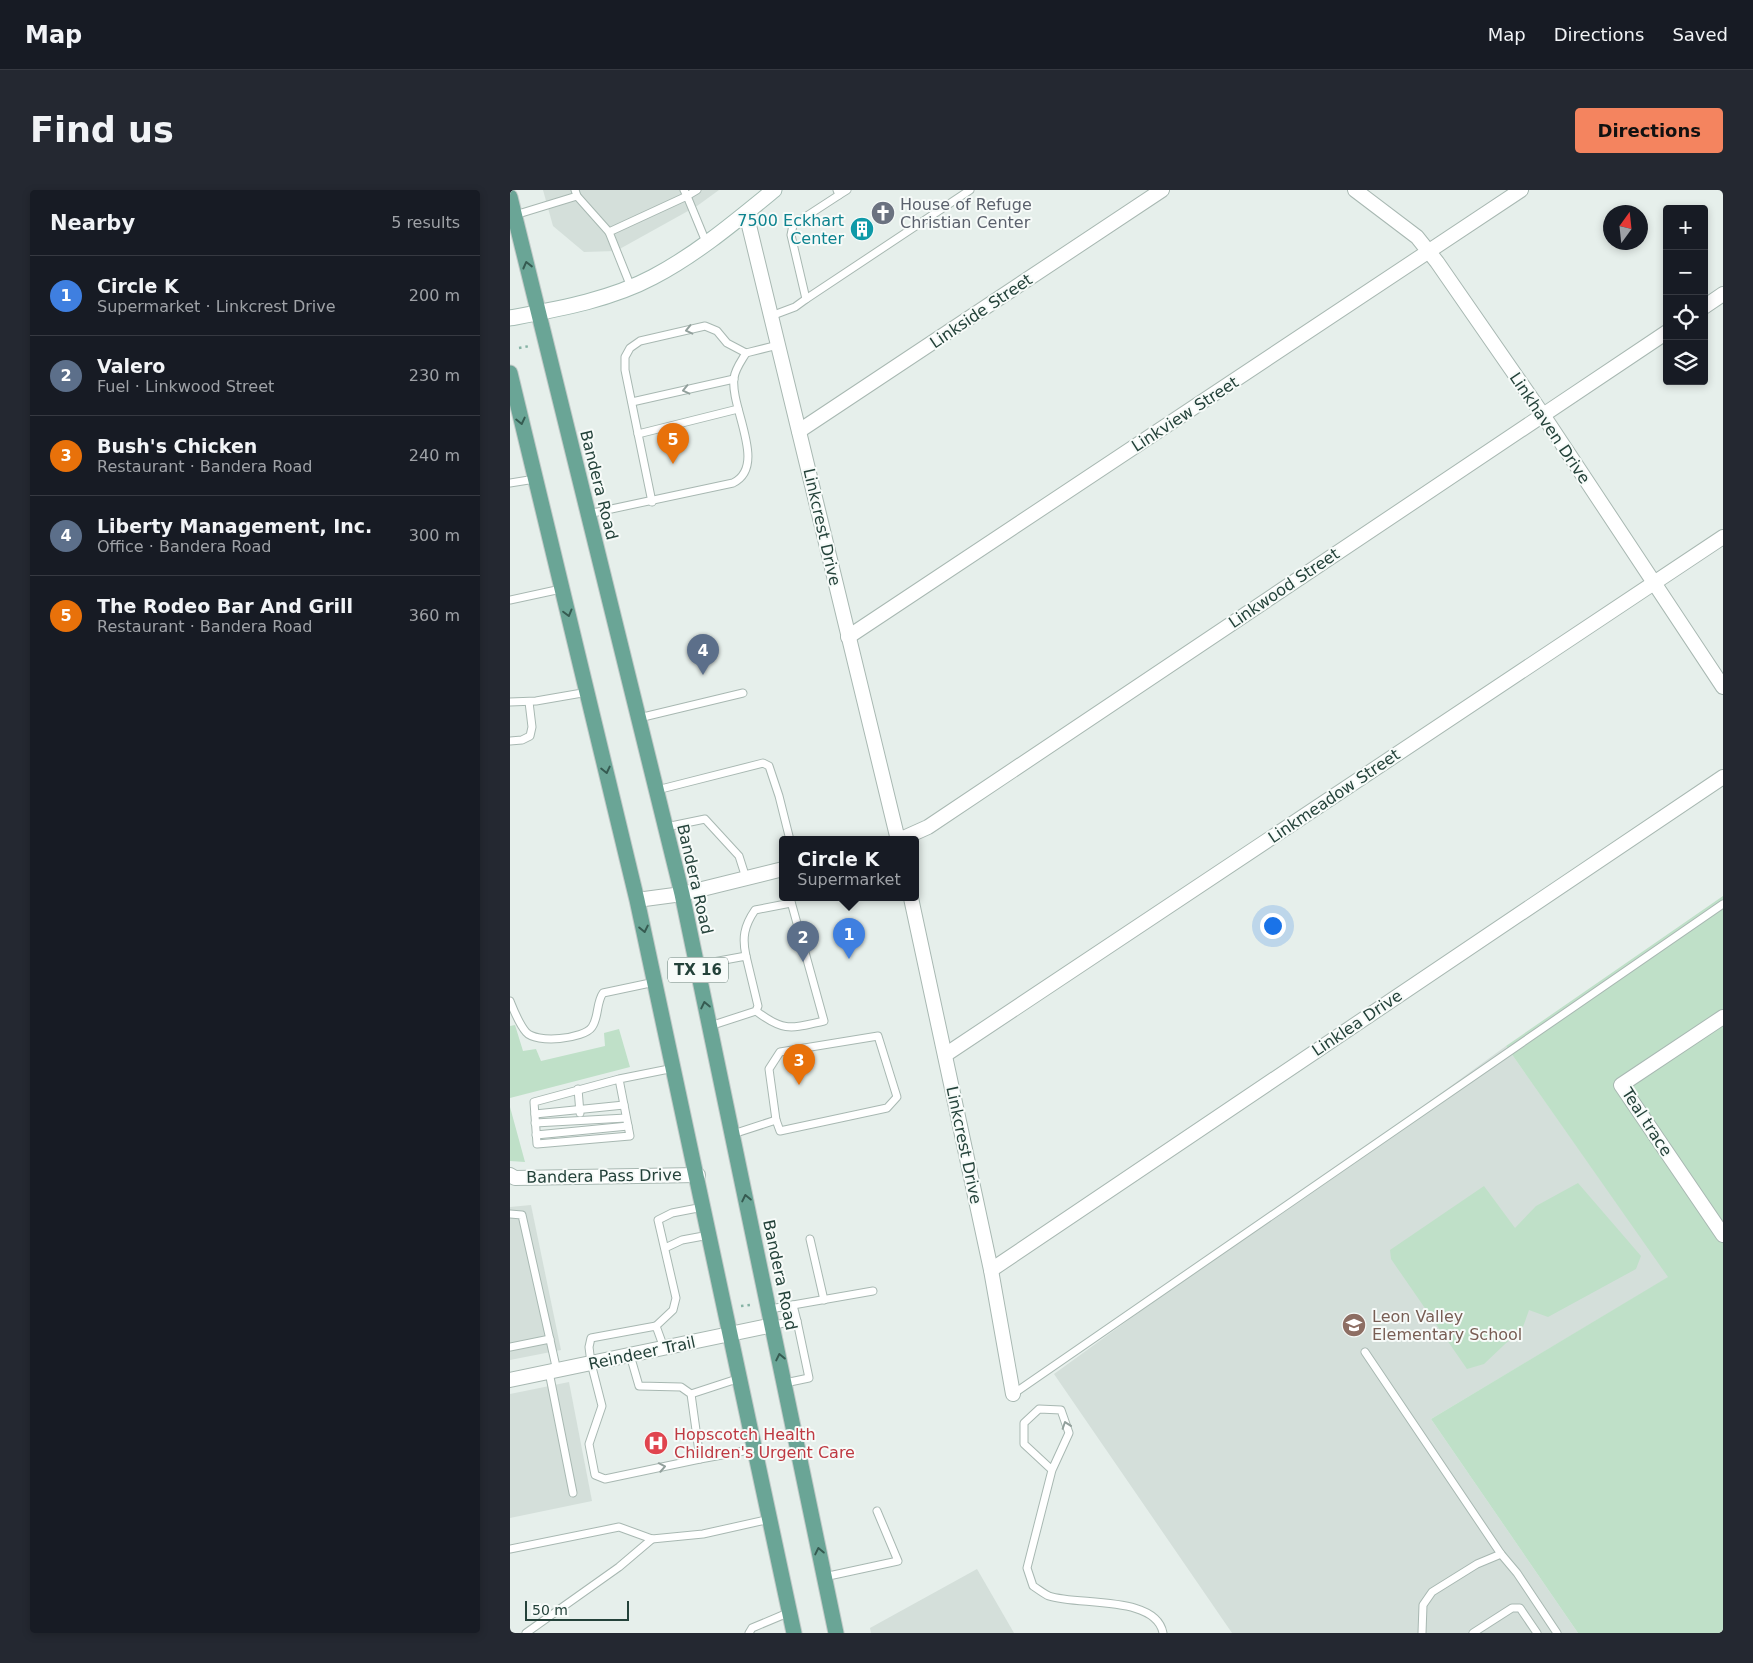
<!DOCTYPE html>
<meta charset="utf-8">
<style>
:root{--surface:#171b24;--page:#242831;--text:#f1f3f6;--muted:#9ea1a6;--line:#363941;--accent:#f4845f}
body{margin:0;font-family:"DejaVu Sans",sans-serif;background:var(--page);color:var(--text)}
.controls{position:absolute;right:15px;top:15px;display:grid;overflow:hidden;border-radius:5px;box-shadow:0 2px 8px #0003}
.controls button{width:45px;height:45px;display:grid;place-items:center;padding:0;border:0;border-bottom:1px solid var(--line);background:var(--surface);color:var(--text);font:25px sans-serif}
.compass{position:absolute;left:1093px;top:15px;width:45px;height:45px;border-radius:50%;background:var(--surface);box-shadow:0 2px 8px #0003;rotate:15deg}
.scale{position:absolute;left:15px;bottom:12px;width:104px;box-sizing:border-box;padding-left:5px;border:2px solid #24423a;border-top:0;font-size:14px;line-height:18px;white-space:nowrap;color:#24423a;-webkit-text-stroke:4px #f7fbf9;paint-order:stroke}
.you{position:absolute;left:762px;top:735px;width:18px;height:18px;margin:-12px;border:4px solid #fff;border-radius:50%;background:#1a73e8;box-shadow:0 0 0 8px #1a73e833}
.badge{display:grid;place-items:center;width:32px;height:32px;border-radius:50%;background:var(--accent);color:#fff;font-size:16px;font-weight:700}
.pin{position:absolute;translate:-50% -41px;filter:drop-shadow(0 1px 2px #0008)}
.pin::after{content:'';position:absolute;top:26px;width:18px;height:15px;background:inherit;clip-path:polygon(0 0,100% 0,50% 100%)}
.popup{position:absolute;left:269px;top:646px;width:140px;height:65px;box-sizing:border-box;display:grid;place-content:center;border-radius:5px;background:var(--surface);filter:drop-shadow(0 1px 4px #0005);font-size:16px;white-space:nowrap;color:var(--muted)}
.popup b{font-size:19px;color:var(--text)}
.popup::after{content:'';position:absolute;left:50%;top:100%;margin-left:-10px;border:10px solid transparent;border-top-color:var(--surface)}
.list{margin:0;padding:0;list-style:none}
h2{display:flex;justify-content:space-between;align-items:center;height:65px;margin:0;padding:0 20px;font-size:21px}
h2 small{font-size:16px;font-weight:400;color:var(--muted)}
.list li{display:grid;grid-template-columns:32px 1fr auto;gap:15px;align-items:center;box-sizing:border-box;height:80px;padding:0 20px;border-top:1px solid var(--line)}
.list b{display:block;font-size:19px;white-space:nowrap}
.list p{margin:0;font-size:16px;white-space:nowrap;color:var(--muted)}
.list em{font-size:16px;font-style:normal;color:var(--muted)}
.icon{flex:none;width:28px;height:28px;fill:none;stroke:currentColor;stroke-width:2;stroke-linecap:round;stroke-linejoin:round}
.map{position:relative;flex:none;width:1213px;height:1443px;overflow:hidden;border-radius:5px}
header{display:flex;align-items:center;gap:30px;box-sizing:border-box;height:70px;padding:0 25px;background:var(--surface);border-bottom:1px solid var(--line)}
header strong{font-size:24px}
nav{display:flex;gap:28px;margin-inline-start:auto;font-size:18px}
.intro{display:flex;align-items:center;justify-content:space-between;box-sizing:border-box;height:120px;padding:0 30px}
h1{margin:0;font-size:35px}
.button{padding:12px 22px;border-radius:5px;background:var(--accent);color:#111;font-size:18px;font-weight:700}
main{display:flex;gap:30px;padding:0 30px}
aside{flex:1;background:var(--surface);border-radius:5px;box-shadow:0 2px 8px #0003}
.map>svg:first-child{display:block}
.built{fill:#d4dfda}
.green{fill:#bfe0c8}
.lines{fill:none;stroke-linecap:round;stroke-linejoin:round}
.service-casing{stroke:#a8b8b2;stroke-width:9}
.minor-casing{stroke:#a8b8b2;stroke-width:16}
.secondary-casing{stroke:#a4bbb3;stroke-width:17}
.primary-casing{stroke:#c2cac8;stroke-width:17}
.path{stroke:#86b3a5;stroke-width:2.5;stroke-dasharray:2.5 4;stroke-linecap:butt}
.service{stroke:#fff;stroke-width:7}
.minor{stroke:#fff;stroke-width:14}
.secondary{stroke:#fff;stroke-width:15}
.primary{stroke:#6aa596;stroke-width:15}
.oneway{stroke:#365b51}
.oneway2{stroke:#92a09c}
.labels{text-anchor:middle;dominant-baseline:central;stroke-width:4;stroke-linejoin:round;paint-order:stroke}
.shield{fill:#f7fbf9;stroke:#637a73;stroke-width:1}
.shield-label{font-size:15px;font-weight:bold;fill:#24423a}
.worship-label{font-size:16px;fill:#5b616d;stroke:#f7fbf9;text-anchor:start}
.culture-label{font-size:16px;fill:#0d838f;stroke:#f7fbf9;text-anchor:end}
.street-label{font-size:16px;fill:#24423a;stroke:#f7fbf9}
.education-label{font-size:16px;fill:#785e54;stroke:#f7fbf9;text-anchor:start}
.health-label{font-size:16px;fill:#be3a42;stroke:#f7fbf9;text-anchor:start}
</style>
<header>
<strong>Map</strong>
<nav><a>Map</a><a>Directions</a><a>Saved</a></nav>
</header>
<div class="intro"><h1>Find us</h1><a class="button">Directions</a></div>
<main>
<aside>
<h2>Nearby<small>5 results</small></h2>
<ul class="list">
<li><span class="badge" style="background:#3f7fe0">1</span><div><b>Circle K</b><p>Supermarket · Linkcrest Drive</p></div><em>200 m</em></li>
<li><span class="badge" style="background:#5c6f8a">2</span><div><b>Valero</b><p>Fuel · Linkwood Street</p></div><em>230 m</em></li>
<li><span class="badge" style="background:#e8710a">3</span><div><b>Bush's Chicken</b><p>Restaurant · Bandera Road</p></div><em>240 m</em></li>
<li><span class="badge" style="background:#5c6f8a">4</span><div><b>Liberty Management, Inc.</b><p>Office · Bandera Road</p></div><em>300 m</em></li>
<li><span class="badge" style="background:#e8710a">5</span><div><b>The Rodeo Bar And Grill</b><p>Restaurant · Bandera Road</p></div><em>360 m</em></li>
</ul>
</aside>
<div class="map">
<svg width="1213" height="1443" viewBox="0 0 1213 1443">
<rect width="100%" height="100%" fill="#e6efeb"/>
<!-- built -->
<g class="built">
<path d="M33 0H209L187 16 106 61 74 62 43 36Z"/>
<path d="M996 856 1159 1087 921 1229 1068 1443H722L544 1184Z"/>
<path d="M21 1015 51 1160 0 1170V1017Z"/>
<path d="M59 1192 82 1311 0 1328V1204Z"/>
<path d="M467 1379 504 1443H361L360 1438Z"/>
</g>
<!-- green -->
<g class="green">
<path d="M1213 706V1443H1068L921 1229 1158 1087 996 856Z"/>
<path d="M5 835 13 861 26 859 31 871 95 856 94 843 109 839 120 877 0 908V836Z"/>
<path d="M0 917 15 972 0 971Z"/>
<path d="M1068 993 1131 1066 1126 1079 1038 1127 1019 1120 1013 1137 974 1174 957 1179 881 1069 880 1060 974 996 1005 1038 1026 1016Z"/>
</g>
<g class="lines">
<!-- service casing -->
<g class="service-casing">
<g id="service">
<path d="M174 0 177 6 187 0"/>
<path d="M329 5 337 0"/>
<path d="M67 6 99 42"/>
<path d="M5 25 67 6 65 0"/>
<path d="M121 97 99 42 177 6 196 52"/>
<path d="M296 109 460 0"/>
<path d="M261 126 285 117 296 109 281 45 283 35 329 5 327 0"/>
<path d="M122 212 224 189"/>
<path d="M128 244 228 219"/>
<path d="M0 293 25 289"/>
<path d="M142 312 115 180V167L120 158 130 151 195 136 207 141 217 153 236 163 268 155"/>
<path d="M78 324 223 293C258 276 220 218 224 188 225 179 232 170 236 163"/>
<path d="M0 410 51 399"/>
<path d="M0 512 26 511 78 502"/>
<path d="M129 528 233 503"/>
<path d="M0 551 12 550 20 546 22 537 19 512"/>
<path d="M147 600 253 573 259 576 269 606 280 650"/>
<path d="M156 637 195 629 229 666 236 688"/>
<path d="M236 766C232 748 234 736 245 720L281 713"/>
<path d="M187 775 236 766 248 816 246 821 200 836"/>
<path d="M0 811C4 821 9 834 16 842 26 854 74 849 82 837 89 827 86 813 93 803L145 792"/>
<path d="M246 821C275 843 282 838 314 831L280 708"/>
<path d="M368 846 387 907 377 918 270 941 266 930 259 879 270 862Z"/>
<path d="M109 889 120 946 27 954 24 912 109 889 164 878"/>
<path d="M68 899 70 923"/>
<path d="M25 924 114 915"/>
<path d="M25 933 116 928"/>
<path d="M223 944 266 930"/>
<path d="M26 945 118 936"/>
<path d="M0 1024 12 1025 47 1181"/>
<path d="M300 1049 314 1110"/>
<path d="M155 1058 172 1050 199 1045"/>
<path d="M283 1115 287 1131"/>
<path d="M260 1119 363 1101"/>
<path d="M263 1135 287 1131 299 1188 275 1193"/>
<path d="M146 1136 163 1120 166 1108 148 1030 162 1023 193 1017"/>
<path d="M0 1157 40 1149"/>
<path d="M154 1158 146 1136 81 1148 79 1157 81 1173 92 1216 79 1254 85 1285 95 1289 190 1269"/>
<path d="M855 1162 991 1364 1007 1383 1047 1443"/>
<path d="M120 1165 129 1196 171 1197 181 1204 190 1269 245 1259"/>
<path d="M39 1182 63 1303"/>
<path d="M181 1204 230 1188"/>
<path d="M503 1204 1213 714"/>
<path d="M542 1280 514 1254V1233L529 1219 551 1220 559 1243 542 1280 517 1378 523 1396C528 1399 534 1404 539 1406 568 1416 646 1405 653 1443"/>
<path d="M0 1359 109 1337 142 1349 193 1344 260 1329"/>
<path d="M314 1387 388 1371 367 1321"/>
<path d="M16 1443 109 1377 142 1349"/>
<path d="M239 1443 242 1438 280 1422"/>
<path d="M912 1443 913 1415 922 1402 967 1374 991 1364"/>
<path d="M963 1443 1002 1418H1010L1027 1443"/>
</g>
</g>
<!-- minor casing -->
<g class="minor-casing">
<g id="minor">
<path d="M845 0 907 47 927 72 1033 225 1213 497"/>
<path d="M236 23 388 650"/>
<path d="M1194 117 1213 104"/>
<path d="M289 241 652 0"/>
<path d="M338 447 1011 0"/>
<path d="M389 650 418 637 1157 142"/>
<path d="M401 708 481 1080 503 1204"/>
<path d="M127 710 172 704 273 679"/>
<path d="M1213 827 1111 895 1213 1045"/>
<path d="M435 865 1213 347"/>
<path d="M0 985 5 988 188 985"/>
<path d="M481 1080 1213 587"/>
<path d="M0 1190 263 1135"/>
</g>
</g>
<!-- secondary casing -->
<g class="secondary-casing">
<path id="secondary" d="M0 128C48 119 100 110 143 87 187 64 226 31 264 0"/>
</g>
<!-- primary casing -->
<g class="primary-casing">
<g id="primary">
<path d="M0 7 172 704 326 1443"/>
<path d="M0 183 127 710 284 1443"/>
</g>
</g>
<!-- path -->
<g class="path">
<path d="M9 158 20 156"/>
<path d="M231 1116 240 1115"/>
</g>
<!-- service -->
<use href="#service" class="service"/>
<!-- minor -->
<use href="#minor" class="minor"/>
<!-- secondary -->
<use href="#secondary" class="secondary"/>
<!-- primary -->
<use href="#primary" class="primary"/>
</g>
<!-- one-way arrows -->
<defs><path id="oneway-chevron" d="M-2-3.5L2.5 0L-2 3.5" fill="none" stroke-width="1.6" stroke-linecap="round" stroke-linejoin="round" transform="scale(1.25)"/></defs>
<g class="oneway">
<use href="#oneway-chevron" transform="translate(17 75) rotate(-104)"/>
<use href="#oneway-chevron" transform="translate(11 231) rotate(77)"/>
<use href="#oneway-chevron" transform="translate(58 423) rotate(75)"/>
<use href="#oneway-chevron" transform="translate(96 580) rotate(77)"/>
<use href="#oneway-chevron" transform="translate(134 739) rotate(78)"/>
<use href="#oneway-chevron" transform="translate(195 815) rotate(-102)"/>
<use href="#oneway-chevron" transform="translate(236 1008) rotate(-102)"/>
<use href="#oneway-chevron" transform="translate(270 1167) rotate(-102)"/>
<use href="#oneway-chevron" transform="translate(309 1361) rotate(-102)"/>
</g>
<g class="oneway2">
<use href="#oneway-chevron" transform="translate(179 140) rotate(167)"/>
<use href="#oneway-chevron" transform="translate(176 200) rotate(167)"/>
<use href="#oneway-chevron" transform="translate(556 1235) rotate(-109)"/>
<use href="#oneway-chevron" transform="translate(152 1277) rotate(-11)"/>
</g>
<!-- icons -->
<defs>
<g id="church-disc" transform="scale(1.25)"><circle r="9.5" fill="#6b7280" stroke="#f7fbf9"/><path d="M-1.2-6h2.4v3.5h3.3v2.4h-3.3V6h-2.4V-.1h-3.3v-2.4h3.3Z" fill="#fff"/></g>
<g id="building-disc" transform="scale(1.25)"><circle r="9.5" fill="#0f9aa8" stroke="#f7fbf9"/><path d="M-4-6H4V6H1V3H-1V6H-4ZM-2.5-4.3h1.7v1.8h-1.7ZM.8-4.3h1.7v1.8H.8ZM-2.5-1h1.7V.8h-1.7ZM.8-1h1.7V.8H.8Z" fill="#fff"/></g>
<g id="school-disc" transform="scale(1.25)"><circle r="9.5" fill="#8d6e63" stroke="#f7fbf9"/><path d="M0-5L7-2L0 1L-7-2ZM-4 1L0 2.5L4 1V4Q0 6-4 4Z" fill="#fff"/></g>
<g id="hospital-disc" transform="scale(1.25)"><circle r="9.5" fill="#e0444e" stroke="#f7fbf9"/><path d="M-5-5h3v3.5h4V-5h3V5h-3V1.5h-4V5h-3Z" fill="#fff"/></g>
</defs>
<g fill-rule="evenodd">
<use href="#church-disc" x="373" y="23"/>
<use href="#building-disc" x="352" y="39"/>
<use href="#school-disc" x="844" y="1135"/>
<use href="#hospital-disc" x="146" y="1253"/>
</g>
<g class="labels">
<!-- shield labels -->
<rect class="shield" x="158" y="767.5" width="60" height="25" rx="4"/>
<g class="shield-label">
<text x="188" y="780">TX 16</text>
</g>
<!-- worship labels -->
<g class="worship-label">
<text x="390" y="14">House of Refuge<tspan x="390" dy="18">Christian Center</tspan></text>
</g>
<!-- culture labels -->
<g class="culture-label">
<text x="334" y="30">7500 Eckhart<tspan x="334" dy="18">Center</tspan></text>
</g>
<!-- street labels -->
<g class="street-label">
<text transform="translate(471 121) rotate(-34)">Linkside Street</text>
<text transform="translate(675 224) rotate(-33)">Linkview Street</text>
<text transform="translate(1040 238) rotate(56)">Linkhaven Drive</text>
<text transform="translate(89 295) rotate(76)">Bandera Road</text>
<text transform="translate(312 337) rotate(77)">Linkcrest Drive</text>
<text transform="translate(774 398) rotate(-34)">Linkwood Street</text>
<text transform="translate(824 606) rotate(-34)">Linkmeadow Street</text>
<text transform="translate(185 689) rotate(77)">Bandera Road</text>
<text transform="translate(847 833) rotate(-34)">Linklea Drive</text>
<text transform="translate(1137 932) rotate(57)">Teal trace</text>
<text transform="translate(454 955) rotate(78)">Linkcrest Drive</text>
<text transform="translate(94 986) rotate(-1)">Bandera Pass Drive</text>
<text transform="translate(270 1085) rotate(78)">Bandera Road</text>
<text transform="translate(132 1163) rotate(-12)">Reindeer Trail</text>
</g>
<!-- education labels -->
<g class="education-label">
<text x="862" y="1126">Leon Valley<tspan x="862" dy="18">Elementary School</tspan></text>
</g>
<!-- health labels -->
<g class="health-label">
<text x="164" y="1244">Hopscotch Health<tspan x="164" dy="18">Children's Urgent Care</tspan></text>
</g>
</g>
</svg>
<div class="controls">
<button>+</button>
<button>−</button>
<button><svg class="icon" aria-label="locate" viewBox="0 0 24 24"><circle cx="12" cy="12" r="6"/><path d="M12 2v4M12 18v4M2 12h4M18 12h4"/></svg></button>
<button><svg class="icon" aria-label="layers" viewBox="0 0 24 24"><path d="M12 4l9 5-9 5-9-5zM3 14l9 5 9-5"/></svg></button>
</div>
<svg class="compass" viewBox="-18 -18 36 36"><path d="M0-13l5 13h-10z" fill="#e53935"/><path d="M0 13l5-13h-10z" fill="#9ea1a6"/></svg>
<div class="scale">50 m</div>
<div class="you"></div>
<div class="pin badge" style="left:339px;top:769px;background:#3f7fe0">1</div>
<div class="popup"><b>Circle K</b>Supermarket</div>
<div class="pin badge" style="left:293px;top:772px;background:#5c6f8a">2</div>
<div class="pin badge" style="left:289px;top:895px;background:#e8710a">3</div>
<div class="pin badge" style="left:193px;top:485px;background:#5c6f8a">4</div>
<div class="pin badge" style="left:163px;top:274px;background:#e8710a">5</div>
</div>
</main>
